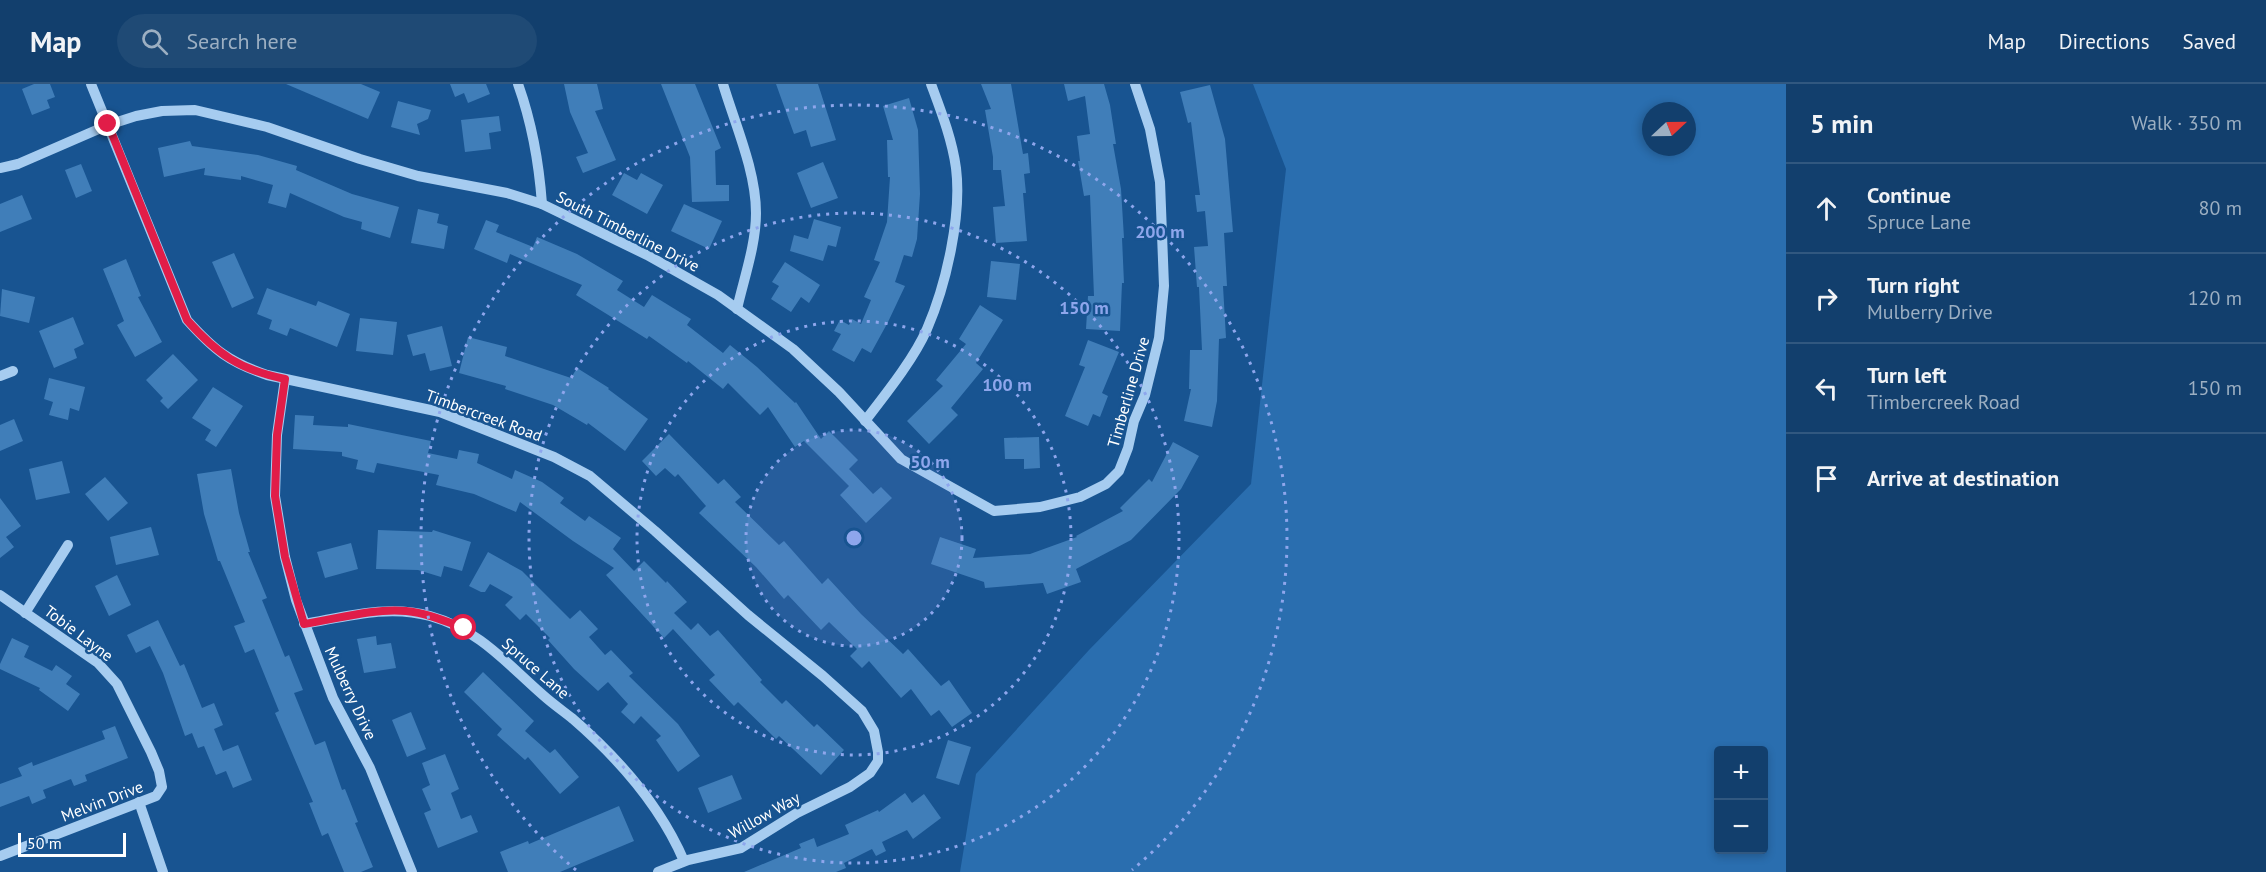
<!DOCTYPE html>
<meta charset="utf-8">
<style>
:root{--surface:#123f6d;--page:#1f4a75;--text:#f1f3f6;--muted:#9cafc2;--line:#315880}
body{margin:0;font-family:"PT Sans",sans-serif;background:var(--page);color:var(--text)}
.controls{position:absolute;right:18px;bottom:18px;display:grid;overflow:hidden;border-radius:6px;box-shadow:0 3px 9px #0003}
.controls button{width:54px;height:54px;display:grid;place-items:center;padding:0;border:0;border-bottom:2px solid var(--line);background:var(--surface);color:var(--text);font:30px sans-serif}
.compass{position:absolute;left:1642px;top:18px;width:54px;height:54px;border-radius:50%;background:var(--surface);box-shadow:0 3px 9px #0003;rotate:68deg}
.scale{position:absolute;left:18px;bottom:15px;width:108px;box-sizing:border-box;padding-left:6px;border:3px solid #fff;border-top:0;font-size:16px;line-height:21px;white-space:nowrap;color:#fff;-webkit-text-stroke:4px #185491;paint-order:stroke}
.stop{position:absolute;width:18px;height:18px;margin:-14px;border:4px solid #e11d48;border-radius:50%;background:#fff}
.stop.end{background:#e11d48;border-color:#fff;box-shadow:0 2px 6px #0008}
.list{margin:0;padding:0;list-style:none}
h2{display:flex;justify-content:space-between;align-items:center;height:78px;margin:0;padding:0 24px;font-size:26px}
h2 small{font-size:20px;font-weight:400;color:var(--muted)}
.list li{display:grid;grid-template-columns:39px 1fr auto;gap:18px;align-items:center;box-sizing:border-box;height:90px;padding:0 24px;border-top:2px solid var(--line)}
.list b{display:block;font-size:22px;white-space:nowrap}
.list p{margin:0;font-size:20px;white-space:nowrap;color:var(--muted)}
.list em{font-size:20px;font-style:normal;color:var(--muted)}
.icon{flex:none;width:33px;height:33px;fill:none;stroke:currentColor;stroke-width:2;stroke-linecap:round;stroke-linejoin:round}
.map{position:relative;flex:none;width:1786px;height:788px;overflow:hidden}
header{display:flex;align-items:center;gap:36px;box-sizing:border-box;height:84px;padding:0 30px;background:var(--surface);border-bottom:2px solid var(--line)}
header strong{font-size:28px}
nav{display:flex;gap:33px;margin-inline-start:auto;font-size:21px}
.search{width:420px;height:54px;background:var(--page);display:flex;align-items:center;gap:15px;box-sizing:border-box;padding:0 21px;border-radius:33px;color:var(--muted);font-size:22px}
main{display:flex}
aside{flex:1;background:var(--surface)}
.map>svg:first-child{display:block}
.green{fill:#2a6eaf;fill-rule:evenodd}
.building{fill:#407eb9}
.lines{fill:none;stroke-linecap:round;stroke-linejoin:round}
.minor{stroke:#a6ccf0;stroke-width:10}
.route{stroke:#e11d48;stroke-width:8}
.ring{fill:none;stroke:#8ea6ec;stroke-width:3;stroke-dasharray:3 6}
.labels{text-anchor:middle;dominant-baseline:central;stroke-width:5;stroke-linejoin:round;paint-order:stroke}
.street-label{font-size:16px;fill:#fff;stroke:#185491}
.centre{fill:#8ea6ec;stroke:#185491;stroke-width:3}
.ring-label{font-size:18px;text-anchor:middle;font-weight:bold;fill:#8ea6ec;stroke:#185491;stroke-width:5;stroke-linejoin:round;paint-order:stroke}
</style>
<header>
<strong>Map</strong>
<div class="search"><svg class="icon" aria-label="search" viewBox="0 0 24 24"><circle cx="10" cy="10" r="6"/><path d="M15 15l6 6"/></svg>Search here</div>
<nav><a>Map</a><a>Directions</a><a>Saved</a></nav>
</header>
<main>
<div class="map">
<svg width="1786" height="788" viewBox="0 0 1786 788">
<rect width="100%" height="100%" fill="#185491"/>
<!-- green -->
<path class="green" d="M1253 0H1786V788H960L976 690 1089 566 1251 400 1286 85ZM1651 27H1687V63H1651ZM1718 666H1764V766H1718Z"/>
<!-- building -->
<g class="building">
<path d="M34 0H50L55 13 47 16 50 24 32 31 22 5Z"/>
<path d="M286 0H361L380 8 368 35Z"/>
<path d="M450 0H486L490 10 468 19 464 9 455 13Z"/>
<path d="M564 0H597L603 25 595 27 616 76 583 89 576 73 588 69 570 28Z"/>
<path d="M661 0H695L721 64 715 67 716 101H729V117L692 118 690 73Z"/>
<path d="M776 0H818L836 56 811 63 806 46 794 50Z"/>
<path d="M981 0H1011L1023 70 1028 69 1030 89 1024 90 1026 109H1023L1027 157 996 159 993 123 1005 122 1001 86H993V73L985 26 991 25Z"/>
<path d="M1064 0H1104L1110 21 1116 60H1113L1121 105 1124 154H1122L1124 199H1122L1120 247 1086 245 1088 212H1094L1090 111 1084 112 1078 77H1080L1077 52 1090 50 1085 12 1068 17Z"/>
<path d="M1210 1 1225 55 1233 148 1224 149 1227 202H1223L1226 254 1219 255 1217 317 1212 343 1184 337 1191 305H1189L1190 266H1202L1199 203H1197L1194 163 1208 162 1205 127 1197 128 1195 111H1200L1191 38 1188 39 1180 8Z"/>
<path d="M909 14 918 46 920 110 917 155 912 173 904 171 895 198 905 202 888 238 871 269 862 264 854 278 832 266 841 250 834 247 840 236 849 241 852 235 861 240 871 216 864 213 880 178 874 176 887 138 890 93H888L887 56H893L883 22Z"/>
<path d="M398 17 431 26 428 35 417 40 420 51 391 43Z"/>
<path d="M499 32 501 47 489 49 491 65 465 68 461 36Z"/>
<path d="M190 57 192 62 258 71 297 82 296 86 352 110 399 123 390 154 361 145 362 138 344 133 290 109 286 124 268 119 273 101 241 92V96L204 91 205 84 164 93 158 64Z"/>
<path d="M823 78 838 114 811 124 797 89Z"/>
<path d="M81 80 92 107 76 114 65 86Z"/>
<path d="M624 89 637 96 641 89 663 101 647 130 612 111Z"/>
<path d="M22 111 32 135 0 148V120Z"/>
<path d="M684 120 722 137 709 165 671 147Z"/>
<path d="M418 125 439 130 437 139 448 142 444 165 411 159Z"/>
<path d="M814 135 841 143 836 163 828 161 823 177 790 167 794 151 808 155Z"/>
<path d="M486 136 499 141 496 148 533 163 537 153 577 170 623 197 617 206 644 223 652 211 691 235 687 241 723 269 730 261 757 283 795 319 796 318 821 355 829 347 858 376 849 385 873 410 881 403 892 414 866 439 840 411 849 402 804 357 795 363 768 323 760 331 728 299 723 305 688 277 687 279 649 252 647 255 576 211 582 201 510 170 507 179 474 165Z"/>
<path d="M234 169 254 214 232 224 212 178Z"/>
<path d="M126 175 141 212 138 213 162 258 135 273 117 241 124 237 103 185Z"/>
<path d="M991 177 1020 180 1016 216 987 213Z"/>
<path d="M785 178 820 201 809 219 801 213 791 228 771 215 779 202 772 198Z"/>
<path d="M267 204 316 222 318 217 350 230 337 263 290 244 287 252 269 245 272 236 257 230Z"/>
<path d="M2 205 35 213 29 239 0 232Z"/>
<path d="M980 221 1003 236 976 279 983 285 951 324 958 331 929 360 907 337 943 302 936 296 966 260 959 255Z"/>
<path d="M73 233 84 260 74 265 77 274 54 284 39 247Z"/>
<path d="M360 234 397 238 393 271 356 267Z"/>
<path d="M442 242 452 282 430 287 425 269 413 272 407 251Z"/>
<path d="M468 253 507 263 505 272 571 294 577 284 609 304 608 305 648 335 625 367 588 339 587 341 553 321 505 305 506 302 459 289Z"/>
<path d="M1088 256 1119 268 1102 309 1108 312 1100 333 1093 330 1088 342 1065 332 1085 283 1079 281Z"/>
<path d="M173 270 198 296 168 325 160 317 163 314 146 296Z"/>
<path d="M49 294 85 303 79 327 70 324 68 336 49 331 53 318 44 315Z"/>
<path d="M213 303 243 322 216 363 205 356 211 346 192 334Z"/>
<path d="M295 331 314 332 313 341 348 343V340L431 357 428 369 457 375 459 366 479 370 477 379 512 395 515 386 542 398 564 414 560 419 585 437 589 432 621 454 613 465 634 487 644 477 666 499 667 497 687 518 674 529 691 546 698 539 710 552 718 546 762 596 760 598 782 620 786 616 814 643 817 640 844 666 821 691 779 652 776 655 738 618 734 622 709 596 715 591 673 545 664 554 606 491 614 484 573 457 520 418 516 428 474 410 436 401 439 391 377 379 374 389 356 385 358 376 342 372V368L293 365Z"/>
<path d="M14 335 23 357 0 367V341Z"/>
<path d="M669 350 718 400 724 395 741 413 735 418 779 461 784 457 822 500 828 494 861 530 903 570 908 565 941 602 949 596 972 629 952 643 939 626 931 632 911 605 901 614 869 577 862 584 850 572 857 565 829 538 821 546 788 511 784 515 756 483 699 429 706 422 678 390 675 393 665 384 656 392 642 377Z"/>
<path d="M1039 353 1040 384 1024 385V375H1005L1004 354Z"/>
<path d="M1173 358 1199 372 1181 405 1131 456 1076 485 1081 498 1047 510 1043 499 985 504 984 498 931 480 940 453 976 465 973 474 1030 470 1077 453 1076 452 1123 427 1120 424 1149 395 1152 398Z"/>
<path d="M62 377 70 409 36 416 29 385Z"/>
<path d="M231 385 239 429 250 468H248L267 514 262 516 285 573 289 571 303 606 294 609 315 661 325 657 342 706 345 705 358 738 355 739 373 783 361 788H344L328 749 322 752 309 719 313 718 275 629 279 627 254 565 245 569 234 542 245 538 220 477H218L204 430 197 390Z"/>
<path d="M105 393 128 419 108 437 85 410Z"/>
<path d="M0 414 21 442 6 453 14 463 0 474Z"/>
<path d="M151 443 159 471 116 481 110 453Z"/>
<path d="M378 446 432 448 433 446 471 458 462 487 444 482 441 493 418 486 376 485Z"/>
<path d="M351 459 358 485 325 494 317 468Z"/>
<path d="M488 468 522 487 570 535 580 526 598 545 589 553 605 571 611 566 633 589 629 592 678 640 700 672 678 688 656 656 661 652 641 632 634 640 621 628 628 620 608 598 598 607 574 585 548 556 550 554 526 530 520 536 505 521 513 513 490 500 485 508H481L469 502Z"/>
<path d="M117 491 131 521 109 532 95 502Z"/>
<path d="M158 536 180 582 184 580 202 624 214 619 223 641 214 645 223 667 238 661 252 696 233 704 226 687 216 691 204 662 198 664 192 649 185 652 163 589 150 562 136 569 127 551Z"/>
<path d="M376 552 377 561 391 559 396 584 364 589 357 555Z"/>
<path d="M12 554 29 562 24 573 52 587 56 581 72 592 66 600 80 610 68 627 39 606 40 604 0 585V580Z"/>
<path d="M483 588 534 637 525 647 550 669 555 665 579 693 560 710 528 673 525 676 497 651 502 645 464 608Z"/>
<path d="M411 628 426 665 407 673 392 636Z"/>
<path d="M115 642 128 674 85 691 87 697 74 702 71 695 43 706 46 714 32 720 29 712 0 723V700L22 692 18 684 32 678 33 682 105 655 102 647Z"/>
<path d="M948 656 971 663 959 701 936 694Z"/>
<path d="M445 670 459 705 451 709 461 735 471 731 478 748 438 764 424 729 431 726 422 705 430 701 422 679Z"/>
<path d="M732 691 742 715 708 729 698 704Z"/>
<path d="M905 709 912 719 924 710 941 734 913 755 907 746 882 758 886 767 876 772 872 765 844 779 846 784 836 788H744L801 764 799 760 814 754 817 763 849 750 845 741 878 726 879 728Z"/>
<path d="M619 722 634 757 560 788H508L500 768 528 757 529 760Z"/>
</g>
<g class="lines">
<!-- minor -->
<g class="minor">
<path d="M91 0 187 236C214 266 229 278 267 291L440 328 554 373 590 392 655 447 748 531 823 592 862 627 874 647 878 668V677L870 689 850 703 797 729 741 764 688 776 658 788"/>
<path d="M518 0C532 39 539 79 542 120"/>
<path d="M723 0C735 40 756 87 756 129 756 161 744 194 737 225"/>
<path d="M0 84 18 80 108 41 136 32 162 27 195 26 267 43 360 75 418 92 507 109 542 120 647 171 718 211 793 265 839 308 901 375 994 427 1040 423 1080 413 1106 400 1119 387 1128 364 1134 337 1145 311 1159 254 1164 202 1160 98 1150 45 1135 0"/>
<path d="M0 292 13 287"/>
<path d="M285 295 277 351 275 412 285 473 296 516 333 614 370 684 412 788"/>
<path d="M865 337C885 311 914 275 927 245 946 201 962 132 956 84 952 55 941 27 931 0"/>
<path d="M0 511 98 579 117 600 151 668 159 687 162 703 156 712 0 772"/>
<path d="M25 529 68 461"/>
<path d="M304 540C345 533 388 520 430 532 480 546 506 579 544 612 553 620 563 627 573 635 618 674 660 721 684 777"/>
<path d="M139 718 163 788"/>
</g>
</g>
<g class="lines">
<!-- route -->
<path class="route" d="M108 40 187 236C217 270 240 286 285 295L277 351 275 412 285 473 304 540C337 535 373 524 406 527 426 529 445 537 464 544"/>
</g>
<!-- distance rings -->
<circle cx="854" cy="454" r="108" fill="#8ea6ec" fill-opacity=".12"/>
<g class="ring">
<circle cx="854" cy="454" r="108"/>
<circle cx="854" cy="454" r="217"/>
<circle cx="854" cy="454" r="325"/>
<path d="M576 786A433 433 0 1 1 1132 786"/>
</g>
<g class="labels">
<!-- street labels -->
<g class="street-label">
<text transform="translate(628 147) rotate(27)">South Timberline Drive</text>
<text transform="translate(1128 308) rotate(-74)">Timberline Drive</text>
<text transform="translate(484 331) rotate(20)">Timbercreek Road</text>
<text transform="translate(79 549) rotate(37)">Tobie Layne</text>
<text transform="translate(536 584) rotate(41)">Spruce Lane</text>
<text transform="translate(351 609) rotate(65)">Mulberry Drive</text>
<text transform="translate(102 717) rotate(-21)">Melvin Drive</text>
<text transform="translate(764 731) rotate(-29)">Willow Way</text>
</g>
</g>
<circle cx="854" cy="454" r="9" class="centre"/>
<g class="ring-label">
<text x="1160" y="154">200 m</text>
<text x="1084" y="230">150 m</text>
<text x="1007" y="307">100 m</text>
<text x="930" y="384">50 m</text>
</g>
</svg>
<div class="controls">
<button>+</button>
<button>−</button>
</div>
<svg class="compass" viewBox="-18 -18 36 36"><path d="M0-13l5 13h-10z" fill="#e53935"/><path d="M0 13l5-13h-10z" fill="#9cafc2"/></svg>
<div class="scale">50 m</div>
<div class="stop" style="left:464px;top:544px"></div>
<div class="stop end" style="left:108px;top:40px"></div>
</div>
<aside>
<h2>5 min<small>Walk · 350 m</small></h2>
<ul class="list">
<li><svg class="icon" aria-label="ahead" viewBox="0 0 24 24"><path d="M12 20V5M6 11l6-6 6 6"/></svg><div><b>Continue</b><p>Spruce Lane</p></div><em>80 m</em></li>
<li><svg class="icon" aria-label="right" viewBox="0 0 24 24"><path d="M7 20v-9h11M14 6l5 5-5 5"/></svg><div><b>Turn right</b><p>Mulberry Drive</p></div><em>120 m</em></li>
<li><svg class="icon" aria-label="left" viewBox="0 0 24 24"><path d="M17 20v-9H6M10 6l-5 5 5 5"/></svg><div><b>Turn left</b><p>Timbercreek Road</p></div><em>150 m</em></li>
<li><svg class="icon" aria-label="arrive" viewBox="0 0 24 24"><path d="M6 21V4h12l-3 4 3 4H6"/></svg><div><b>Arrive at destination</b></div></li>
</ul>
</aside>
</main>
